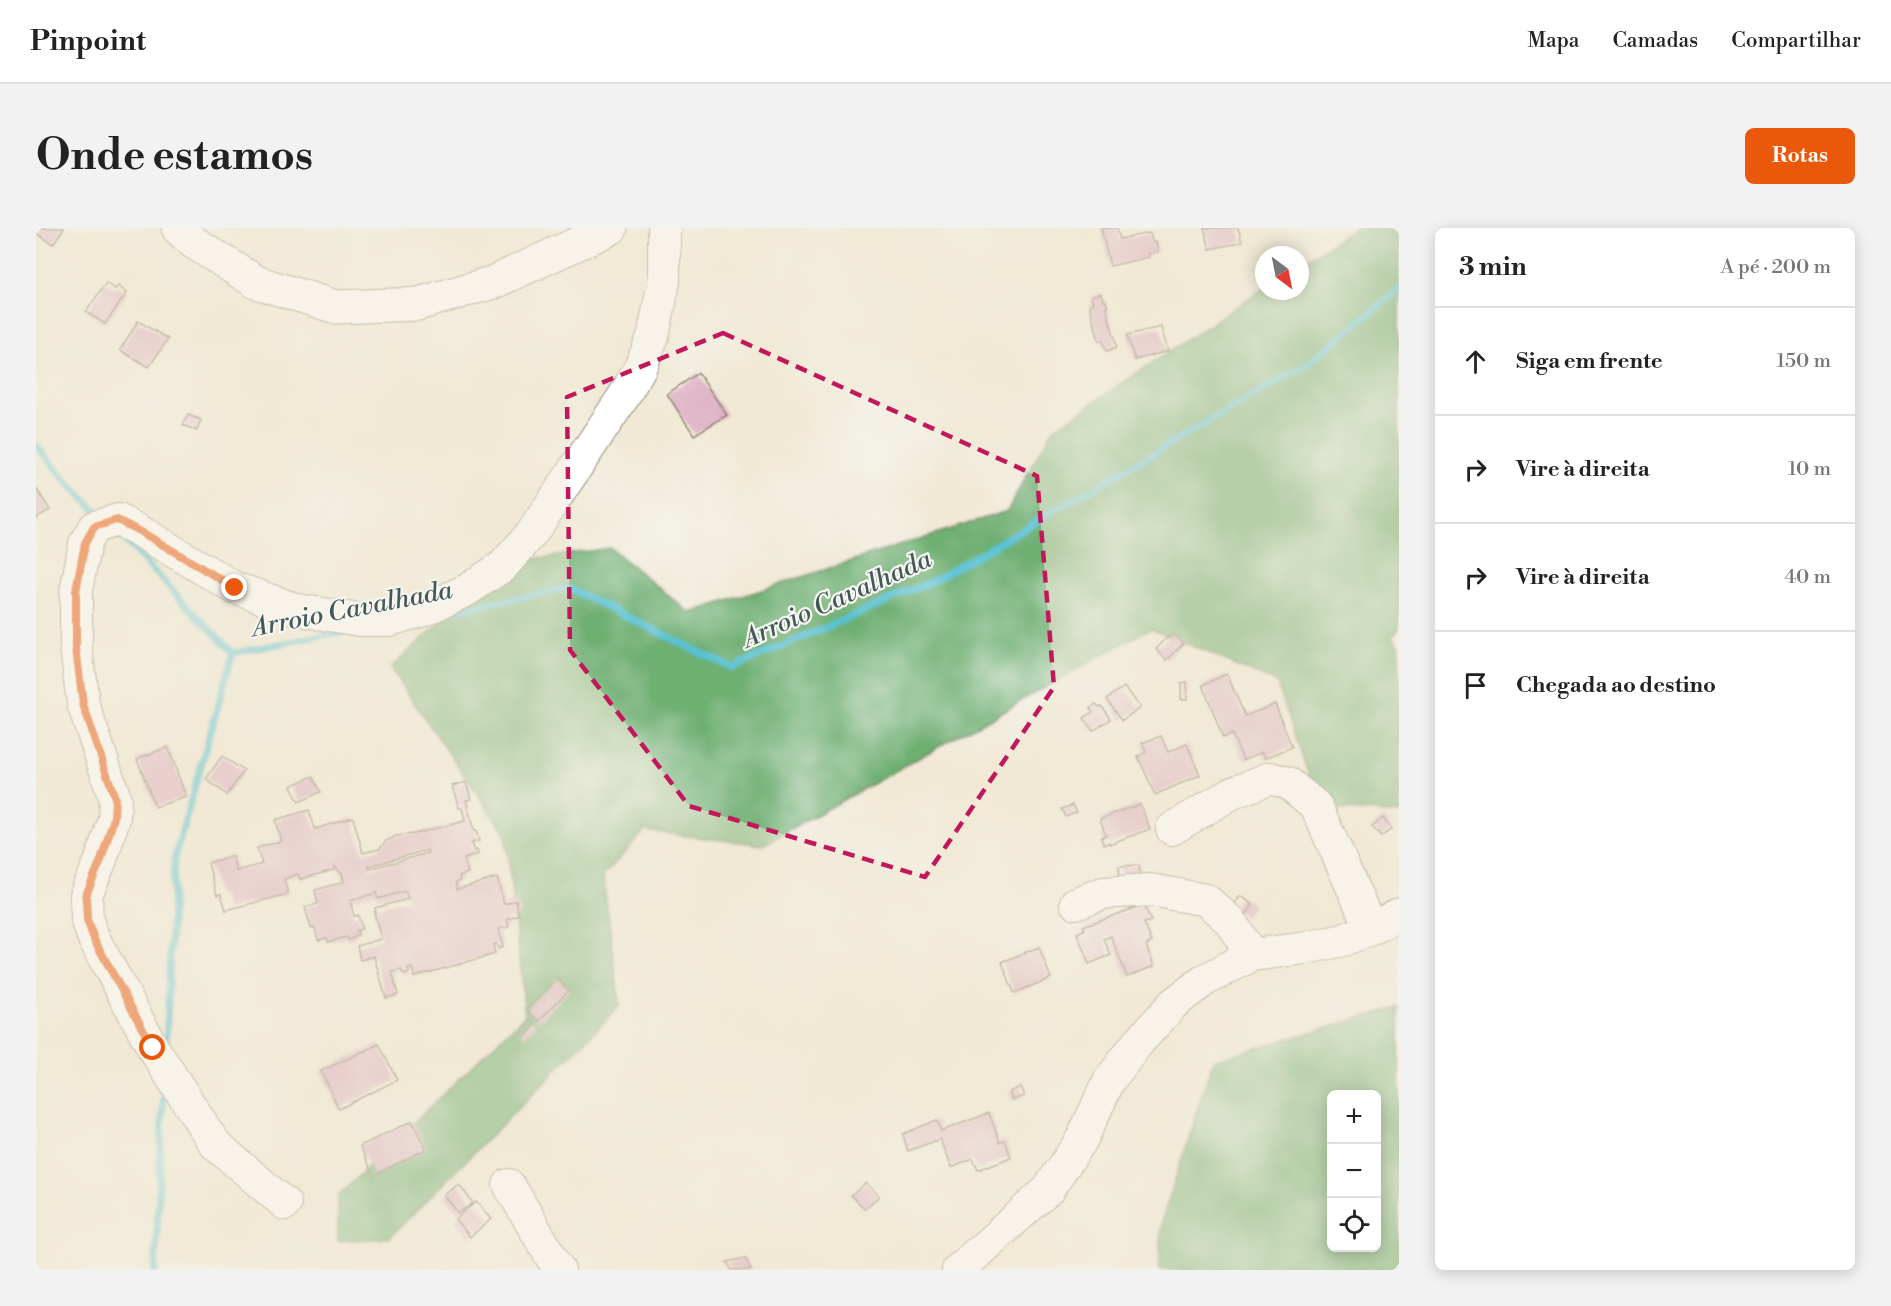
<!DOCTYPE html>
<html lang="pt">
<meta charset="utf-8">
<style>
:root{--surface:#fff;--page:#f2f2f2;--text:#222;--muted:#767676;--line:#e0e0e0;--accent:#ea580c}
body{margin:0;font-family:"Libre Bodoni",serif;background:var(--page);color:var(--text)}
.controls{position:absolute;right:18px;bottom:18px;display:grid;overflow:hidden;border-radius:9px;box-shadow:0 3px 15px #0003}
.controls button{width:54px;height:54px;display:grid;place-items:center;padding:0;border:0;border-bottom:2px solid var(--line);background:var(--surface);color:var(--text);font:30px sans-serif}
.compass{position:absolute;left:1219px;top:18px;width:54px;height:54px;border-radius:50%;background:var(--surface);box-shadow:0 3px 15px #0003;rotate:148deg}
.stop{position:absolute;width:18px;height:18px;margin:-14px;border:4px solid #ea580c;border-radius:50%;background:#fff}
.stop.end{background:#ea580c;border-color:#fff;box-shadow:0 2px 6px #0008}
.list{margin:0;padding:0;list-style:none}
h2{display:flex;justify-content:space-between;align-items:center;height:78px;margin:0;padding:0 24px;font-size:26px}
h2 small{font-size:20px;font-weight:400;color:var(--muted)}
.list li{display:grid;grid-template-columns:39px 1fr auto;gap:18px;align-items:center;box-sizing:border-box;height:108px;padding:0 24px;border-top:2px solid var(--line)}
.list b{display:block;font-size:22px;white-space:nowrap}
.list em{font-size:20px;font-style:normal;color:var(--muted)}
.icon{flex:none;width:33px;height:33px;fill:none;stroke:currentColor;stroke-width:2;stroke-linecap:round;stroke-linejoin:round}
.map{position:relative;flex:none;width:1363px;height:1042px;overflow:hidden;border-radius:9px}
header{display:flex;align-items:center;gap:36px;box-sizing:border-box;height:84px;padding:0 30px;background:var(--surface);border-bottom:2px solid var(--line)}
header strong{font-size:28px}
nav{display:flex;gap:33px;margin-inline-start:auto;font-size:21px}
.intro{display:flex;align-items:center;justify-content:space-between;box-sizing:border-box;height:144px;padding:0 36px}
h1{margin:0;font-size:42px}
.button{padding:15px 27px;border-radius:9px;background:var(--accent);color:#fff;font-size:21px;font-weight:700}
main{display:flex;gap:36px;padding:0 36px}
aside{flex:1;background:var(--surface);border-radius:9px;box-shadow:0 3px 15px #0003}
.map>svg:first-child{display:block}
.forest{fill:#6eaf72;stroke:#546c48;stroke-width:1.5;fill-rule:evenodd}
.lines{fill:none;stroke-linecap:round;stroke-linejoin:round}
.stream{stroke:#58c2d4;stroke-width:7}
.building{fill:#ddaec2;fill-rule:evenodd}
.minor-casing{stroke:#968a7a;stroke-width:34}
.major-casing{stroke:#968a7a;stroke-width:35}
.minor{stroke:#fff;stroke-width:32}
.major{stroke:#fff;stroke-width:33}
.route{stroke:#ea580c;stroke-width:8}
.marked{fill:none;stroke:#c2185b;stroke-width:4.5;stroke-dasharray:12 8;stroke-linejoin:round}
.labels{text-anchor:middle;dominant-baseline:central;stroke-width:4.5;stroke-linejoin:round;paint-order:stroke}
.water-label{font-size:26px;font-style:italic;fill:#445855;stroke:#f6f6f2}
</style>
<header>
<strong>Pinpoint</strong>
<nav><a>Mapa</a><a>Camadas</a><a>Compartilhar</a></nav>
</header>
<div class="intro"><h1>Onde estamos</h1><a class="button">Rotas</a></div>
<main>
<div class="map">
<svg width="1363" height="1042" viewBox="0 0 1363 1042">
<rect width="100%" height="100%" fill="#f6f6f2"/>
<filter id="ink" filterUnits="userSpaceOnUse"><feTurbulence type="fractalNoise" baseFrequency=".0167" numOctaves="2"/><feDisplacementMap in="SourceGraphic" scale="12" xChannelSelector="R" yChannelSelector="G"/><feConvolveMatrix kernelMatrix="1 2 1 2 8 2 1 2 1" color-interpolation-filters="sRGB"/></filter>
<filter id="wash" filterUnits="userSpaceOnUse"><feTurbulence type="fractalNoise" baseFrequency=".008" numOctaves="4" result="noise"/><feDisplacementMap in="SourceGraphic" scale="24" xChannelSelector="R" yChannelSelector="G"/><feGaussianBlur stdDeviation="1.35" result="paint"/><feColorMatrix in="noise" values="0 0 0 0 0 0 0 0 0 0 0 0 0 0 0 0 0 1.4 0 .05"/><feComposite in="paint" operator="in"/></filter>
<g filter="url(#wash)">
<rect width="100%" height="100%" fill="#f1e9d5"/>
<!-- forest -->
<g class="forest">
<path d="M1319 0H1363V400L1357 409 1363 419V586L1284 580 1241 455 1115 400 727 617 609 603 567 648 584 778 353 1010 302 1013V968L489 787 469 606 354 440 471 335 574 320 654 385 971 283 1016 202 1228 60V63H1264V36Z"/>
<path d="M1363 779V1042H1123L1125 995 1177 832ZM1340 866V1020H1296V866Z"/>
</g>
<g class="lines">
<!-- stream -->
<g class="stream">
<path d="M0 217 28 250 65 288"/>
<path d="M83 307 197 425 310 403"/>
<path d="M421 382 532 360 696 440 895 354 1272 136 1363 61"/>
<path d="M130 818 138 631 197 425"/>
<path d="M119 1042 128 856"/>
</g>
</g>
<g id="blocks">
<!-- building -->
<g class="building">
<path d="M0 0H28L17 16 0 5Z"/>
<path d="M1065 0H1081L1084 11 1114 5 1117 15 1120 14 1122 24 1112 26 1113 29 1074 38Z"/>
<path d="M1168 0H1202L1206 14 1174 21Z"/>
<path d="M70 55 79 61 82 58 91 65 69 96 50 84Z"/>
<path d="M1065 65 1067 72H1069L1072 78H1070L1081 119 1071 123 1066 112 1063 113 1053 77 1057 76 1055 68Z"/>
<path d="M102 93 132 111 113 139 84 122Z"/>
<path d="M1125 99 1132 123 1099 132 1091 107Z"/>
<path d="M662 145 691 187 658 207 631 166Z"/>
<path d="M152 187 165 192 161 203 147 197Z"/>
<path d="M0 260 14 282 0 290Z"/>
<path d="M1136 405 1148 415 1131 432 1120 421Z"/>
<path d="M1191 446 1209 488 1239 476 1256 519 1229 530 1226 524 1207 532 1196 506 1187 510 1167 457Z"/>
<path d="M1151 454V471H1145V455Z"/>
<path d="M1088 459 1104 480 1086 492 1071 471Z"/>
<path d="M1060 476 1063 479 1066 478 1075 491 1057 503 1048 490 1057 484 1054 480Z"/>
<path d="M1125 508 1132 524 1151 516 1164 547 1119 567 1102 528 1110 524 1106 515Z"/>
<path d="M132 519 150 569 119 579 101 531Z"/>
<path d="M186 528 208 543 191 567 170 551Z"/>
<path d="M277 548 285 564 263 574 255 558Z"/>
<path d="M430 554 435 571 430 572 438 603H440L443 613 435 615 438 623 441 622 442 626 428 631 432 645 423 648 424 652 420 654 421 661 461 650 468 676 480 673 483 687 471 692 473 699 462 701 467 719 463 721 460 716 457 717 459 726 378 749 376 740 372 741 373 745 370 747 367 746 365 742 356 744 362 767 350 770 338 728 324 732 321 718 345 711 338 684H340L339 680 372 671 369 663 342 671 340 665 314 673 318 688 322 687 326 701 321 702 322 707 318 708V710L312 712 311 709 292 714 291 710 282 712 279 700H275L269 679 282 676 279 662 308 654 306 646 298 638V642L264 651 262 646 248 651 252 666 190 682 185 666 181 667 172 635 196 628 200 643 226 636 221 620 245 613 239 592 273 582 279 601 317 589 327 625 343 621 350 613 360 608 378 606 429 593 426 580H423L416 558ZM391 622 392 625 333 641V638Z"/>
<path d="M1104 576 1114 601 1073 616V614L1068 616 1065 609 1070 607 1064 591Z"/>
<path d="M1037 577 1041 584 1030 589 1026 581Z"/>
<path d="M1347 590 1355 601 1345 609 1336 599Z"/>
<path d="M1103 637 1104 648 1084 650 1083 638Z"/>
<path d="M1204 668 1217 676 1209 689 1196 680Z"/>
<path d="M1108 677 1115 693 1108 695 1116 714 1110 717 1118 738 1091 749 1075 708 1068 711 1075 727 1053 736 1041 705 1049 701 1047 698Z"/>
<path d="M1003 719 1015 750 978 765 966 734Z"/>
<path d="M521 750 533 762 503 793 491 781Z"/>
<path d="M495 792 500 796 489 808 485 804Z"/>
<path d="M343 816 361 852 303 881 285 843Z"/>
<path d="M984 859 988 868 976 872 973 864Z"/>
<path d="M953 885 964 915 969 912 975 929 942 942 937 931 915 940 904 911 872 923 867 906 901 892 905 903Z"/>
<path d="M376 893 390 921 338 948 324 918Z"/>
<path d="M830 955 843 968 829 981 815 967Z"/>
<path d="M423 956 437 975 422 985 408 967Z"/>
<path d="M440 974 455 991 434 1009 419 991Z"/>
<path d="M709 1030 715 1042H696L691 1034Z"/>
</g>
</g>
</g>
<g filter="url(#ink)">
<use href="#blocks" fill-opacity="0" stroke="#968a7a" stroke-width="1.5"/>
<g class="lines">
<!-- minor casing -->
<g class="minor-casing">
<g id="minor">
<path d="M1136 601 1196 565 1234 550 1252 555 1280 578 1335 701"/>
<path d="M1040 675 1067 665 1115 662 1170 672 1194 693 1216 727"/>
<path d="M473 957 523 1042"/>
<path d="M249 976 179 916 117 820 58 711 51 692 50 667 65 632 78 590 79 570 47 476 40 420V363L49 315 58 299 82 292 107 305 199 360 262 382 324 392H354L388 382 431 362 467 338 496 305 588 168 604 140 617 109 628 54V0"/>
<path d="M922 1042 1012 962 1046 911 1073 853 1101 816 1138 775 1169 752 1216 727 1270 720 1307 712 1335 701 1363 686"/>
</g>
</g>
<!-- major casing -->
<g class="major-casing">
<path id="major" d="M142 0 157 14 220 54 300 79 382 76 458 54 575 0"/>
</g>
<!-- minor -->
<use href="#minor" class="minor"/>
<!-- major -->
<use href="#major" class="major"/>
</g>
</g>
<g class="lines" filter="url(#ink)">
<!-- route -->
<path class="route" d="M117 820 58 711 51 692 50 667 65 632 78 590 79 570 47 476 40 420V363L49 315 58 299 81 292 107 305 199 360"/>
</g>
<!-- marked area -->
<path d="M0 0H1363V1042H0ZM687 105 1001 248 1018 459 889 649 653 578 534 422 531 169Z" fill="#f1e9d5" fill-opacity=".55" fill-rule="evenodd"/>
<path class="marked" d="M687 105 1001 248 1018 459 889 649 653 578 534 422 531 169Z"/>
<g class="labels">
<!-- water labels -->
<g class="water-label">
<text transform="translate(801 371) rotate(-24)">Arroio Cavalhada</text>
<text transform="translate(316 381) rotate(-11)">Arroio Cavalhada</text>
</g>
</g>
</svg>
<div class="controls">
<button>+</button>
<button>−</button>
<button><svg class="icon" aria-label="locate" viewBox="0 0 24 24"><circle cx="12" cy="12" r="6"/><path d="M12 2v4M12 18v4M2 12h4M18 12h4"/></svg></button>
</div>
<svg class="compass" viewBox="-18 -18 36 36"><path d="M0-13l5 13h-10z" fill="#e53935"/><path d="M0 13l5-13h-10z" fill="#767676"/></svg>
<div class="stop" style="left:117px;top:820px"></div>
<div class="stop end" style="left:199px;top:360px"></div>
</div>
<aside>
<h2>3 min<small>A pé · 200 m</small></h2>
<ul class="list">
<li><svg class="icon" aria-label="ahead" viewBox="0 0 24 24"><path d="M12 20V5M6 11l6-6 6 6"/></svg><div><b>Siga em frente</b></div><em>150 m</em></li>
<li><svg class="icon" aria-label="right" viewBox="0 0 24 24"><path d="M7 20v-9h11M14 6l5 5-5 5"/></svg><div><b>Vire à direita</b></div><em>10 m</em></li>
<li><svg class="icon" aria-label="right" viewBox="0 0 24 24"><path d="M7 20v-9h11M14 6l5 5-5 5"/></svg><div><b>Vire à direita</b></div><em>40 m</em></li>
<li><svg class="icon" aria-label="arrive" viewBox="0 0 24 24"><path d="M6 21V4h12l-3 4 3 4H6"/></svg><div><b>Chegada ao destino</b></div></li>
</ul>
</aside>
</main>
